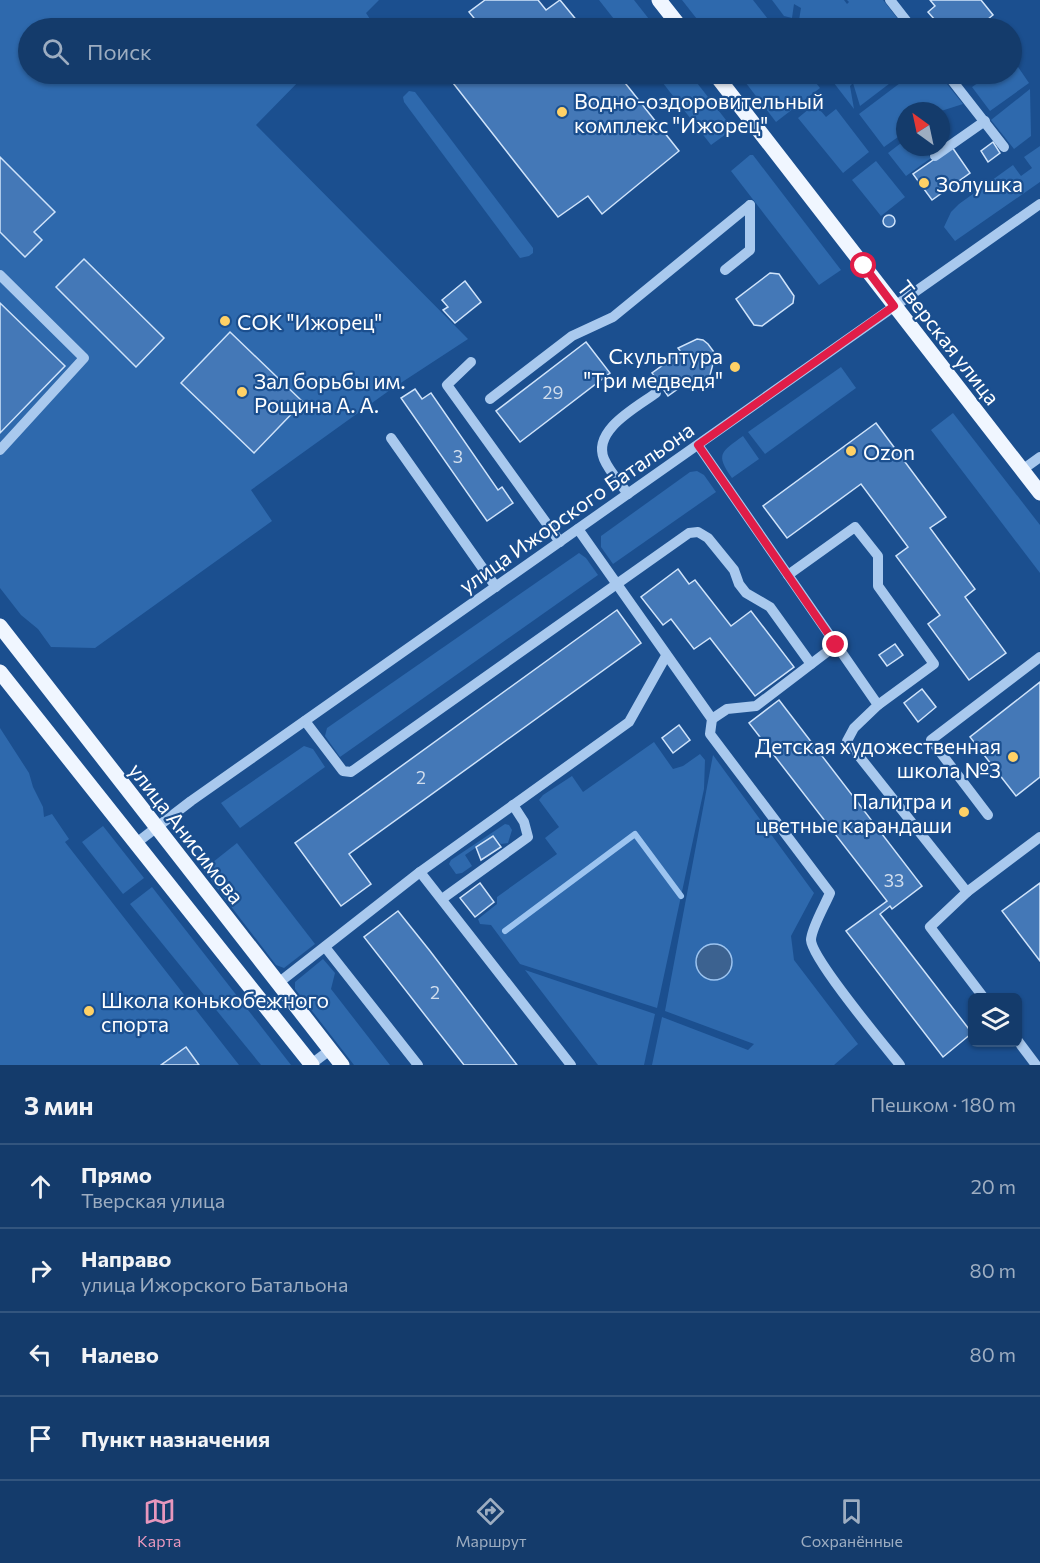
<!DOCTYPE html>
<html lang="ru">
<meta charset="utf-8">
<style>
:root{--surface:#143b6b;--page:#214673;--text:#f1f3f6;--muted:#9dadc1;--line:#33557e;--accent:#e797bd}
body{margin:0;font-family:Commissioner,sans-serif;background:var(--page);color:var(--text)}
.controls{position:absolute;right:18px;bottom:18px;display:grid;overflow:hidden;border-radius:9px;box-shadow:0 2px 4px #0004}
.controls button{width:54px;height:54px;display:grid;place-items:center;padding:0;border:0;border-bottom:2px solid var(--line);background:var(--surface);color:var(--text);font:30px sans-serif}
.compass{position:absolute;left:896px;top:102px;width:54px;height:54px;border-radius:50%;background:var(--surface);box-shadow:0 2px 4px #0004;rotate:327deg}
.stop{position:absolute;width:18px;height:18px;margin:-14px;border:4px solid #e11d48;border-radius:50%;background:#fff}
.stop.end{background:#e11d48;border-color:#fff;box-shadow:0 2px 6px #0008}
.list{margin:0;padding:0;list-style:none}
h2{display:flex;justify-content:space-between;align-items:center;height:78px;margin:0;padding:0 24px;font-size:26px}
h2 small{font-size:20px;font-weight:400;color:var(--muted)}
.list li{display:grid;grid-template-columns:39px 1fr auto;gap:18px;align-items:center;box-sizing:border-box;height:84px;padding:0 24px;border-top:2px solid var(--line)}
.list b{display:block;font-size:22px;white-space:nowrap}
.list p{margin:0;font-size:20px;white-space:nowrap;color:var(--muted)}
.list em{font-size:20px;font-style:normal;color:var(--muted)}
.icon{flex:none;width:33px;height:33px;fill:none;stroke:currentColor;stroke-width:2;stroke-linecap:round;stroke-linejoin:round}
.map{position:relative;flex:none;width:1040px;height:1065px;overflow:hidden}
.search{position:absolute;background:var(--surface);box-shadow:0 2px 4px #0004;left:18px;right:18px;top:18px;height:66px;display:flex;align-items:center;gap:15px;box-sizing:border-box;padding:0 21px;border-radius:33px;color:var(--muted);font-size:22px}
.sheet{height:414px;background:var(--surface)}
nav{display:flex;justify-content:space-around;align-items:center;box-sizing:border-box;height:84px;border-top:2px solid var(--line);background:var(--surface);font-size:16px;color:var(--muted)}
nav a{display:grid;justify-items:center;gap:3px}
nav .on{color:var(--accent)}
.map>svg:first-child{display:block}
.green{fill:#2e69ad}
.water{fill:#3c6290;stroke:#9cc4f0;stroke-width:1.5}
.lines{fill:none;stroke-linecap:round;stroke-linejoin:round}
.stream{stroke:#9cc4f0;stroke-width:6}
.building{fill:#4478b7;stroke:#cfe3fa;stroke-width:1.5}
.minor{stroke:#a9c9ee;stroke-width:10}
.major{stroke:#f0f6ff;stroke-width:15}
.route{stroke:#e11d48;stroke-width:8}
.poi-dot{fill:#ffd166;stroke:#1b4f8f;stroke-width:2}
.labels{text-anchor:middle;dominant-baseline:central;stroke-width:4.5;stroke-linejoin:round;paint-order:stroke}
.number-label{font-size:18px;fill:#d0dded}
.poi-label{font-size:21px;fill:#fff;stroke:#1b4f8f;text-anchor:start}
.street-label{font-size:21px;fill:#fff;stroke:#1b4f8f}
</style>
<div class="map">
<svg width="1040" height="1065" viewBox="0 0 1040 1065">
<rect width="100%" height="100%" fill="#1b4f8f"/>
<!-- green -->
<g class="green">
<path d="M0 0H379L366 13 376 28H28V74H306L256 125 468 339 390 390 251 490 272 521 95 648 51 647 38 629 21 615 0 588Z"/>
<path d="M599 0H634L656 28H621Z"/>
<path d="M682 0H753L775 28H704Z"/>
<path d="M772 0H844L847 4 849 2 847 0H883L905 28H806L811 25 799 20 801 8 794 4 792 18 784 16Z"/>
<path d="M1012 58 1029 83 990 111 972 87 991 74H1012Z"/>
<path d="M656 74H690L733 129 711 145Z"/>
<path d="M739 74H809L820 88 776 122Z"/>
<path d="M827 74H902L860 106 853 83 850 86 854 109Z"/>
<path d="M912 74H939L963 104 941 111H905V132L884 147 859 114Z"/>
<path d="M1030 89 1031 136 1014 149 991 120Z"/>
<path d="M409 91 415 92 533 248V253L529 256 520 258 517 254 404 102 403 97Z"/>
<path d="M815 104 826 117 836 109 869 152 843 173 798 118Z"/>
<path d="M905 140V147H928L925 150 931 158 906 176 888 153Z"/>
<path d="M1040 146V182L955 241 944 227 951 212 959 204 1013 165 1021 176 1032 168 1024 157Z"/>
<path d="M750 155H753L841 270 819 285 731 171Z"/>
<path d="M876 161 905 197 881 216 852 180Z"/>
<path d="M841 367 856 388 765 454 748 432Z"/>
<path d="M953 413 1040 525V573L931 430Z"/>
<path d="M743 436 759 459 732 478C715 454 721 452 743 436Z"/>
<path d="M697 471 704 475 716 492 613 564 601 547V536L690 472Z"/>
<path d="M579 553 586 558 598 575 340 757 325 736 327 728Z"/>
<path d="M0 728 29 773 33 787 43 807 44 817 52 814 69 839 65 842 239 1065H0Z"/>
<path d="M654 742 673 769 683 766 700 754 705 760 704 789 657 1008 520 964 491 925 480 924 478 919 497 904V897L557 854 545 838 559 827 539 800 543 795 572 776 583 792Z"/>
<path d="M304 746 313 749 325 767 240 828 221 803Z"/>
<path d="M713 755 814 893 791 936 794 960 858 1044 834 1065H652L662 1017 748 1050 754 1044 665 1011Z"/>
<path d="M505 824 509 825 512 830 508 843 501 844 493 836 465 855 472 866 462 873 456 874 449 864 451 860Z"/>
<path d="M103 826 144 878 123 894 82 842Z"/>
<path d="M237 843 315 944 284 968 276 965 203 870Z"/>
<path d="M152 887 291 1065H261L130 904Z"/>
<path d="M323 959 335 973 331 989 390 1065H354L295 989V982Z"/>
<path d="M525 970 655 1014 644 1065H598Z"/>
</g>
<!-- water -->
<circle class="water" cx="714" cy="962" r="18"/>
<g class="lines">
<!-- stream -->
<path class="stream" d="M505 931 635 834 681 896"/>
</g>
<!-- building -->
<g class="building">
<path d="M485 0H538L546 10 560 0 583 28H482L469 12Z"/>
<path d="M930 0H981L993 15 988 19 995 28H942L928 12 935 6Z"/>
<path d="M446 74H618L679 151 602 214 588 196 558 217Z"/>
<path d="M993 142 1000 153 988 162 981 151Z"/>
<path d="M952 147 970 173 932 200 913 174Z"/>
<path d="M0 157 55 212 34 232 42 240 25 257 0 232Z"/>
<circle cx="889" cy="221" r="6"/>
<path d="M84 259 164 338 136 367 56 287Z"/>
<path d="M770 273 779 274 794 296 793 303 762 326 754 325 736 299Z"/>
<path d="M465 281 481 302 455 323 443 310 448 307 442 300Z"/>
<path d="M0 303 65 366 0 433Z"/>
<path d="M230 332 303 402 254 453 181 383Z"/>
<path d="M697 339 703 340 708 344 719 359 713 364 710 375 705 379 699 382 689 381 668 396 652 373 681 352 678 348Z"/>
<path d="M586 342 610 373 520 442 496 411Z"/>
<path d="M415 389 422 399 431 393 498 490 502 487 513 503 487 521 401 398Z"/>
<path d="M876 423 946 517 930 528 975 589 965 597 1006 653 969 680 928 624 940 615 896 556 908 547 861 484 787 538 763 506Z"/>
<path d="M678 569 689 584 695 580 731 626 751 611 794 667 755 696 710 638 694 649 671 619 663 625 641 597Z"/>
<path d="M617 610 641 643 349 854 371 884 341 906 295 843Z"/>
<path d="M895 644 903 655 887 666 879 655Z"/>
<path d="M1040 682V777L1016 796 970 737Z"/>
<path d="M922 689 936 707 918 722 904 703Z"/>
<path d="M779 700 922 886 892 909 890 906 880 914 972 1033 943 1057 846 931 887 901 749 723Z"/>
<path d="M679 725 690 740 673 753 662 738Z"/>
<path d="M493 836 501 847 481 860 476 847Z"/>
<path d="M480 883 494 902 475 917 460 898Z"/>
<path d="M1040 883V961L1002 911Z"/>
<path d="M398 911 430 951 517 1065H464L364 937Z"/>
<path d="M186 1047 199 1065H161Z"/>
</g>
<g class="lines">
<!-- minor -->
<g class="minor">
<path d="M890 0 912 28"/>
<path d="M947 74 1004 147"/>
<path d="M935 156 985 121"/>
<path d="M725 270 750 250V205"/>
<path d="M0 275 84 358 0 450"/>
<path d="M471 362 447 385 560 542"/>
<path d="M490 399 572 336 613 317 750 205"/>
<path d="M391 438 496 587"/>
<path d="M698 445 878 705 854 728 847 741 967 892 1040 837"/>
<path d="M1022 470 1040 457"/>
<path d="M628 494C620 483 609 471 604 459 592 430 637 407 656 393"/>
<path d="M578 529 712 719 710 734 830 893C825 905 811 929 811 940 812 959 884 1045 900 1065"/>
<path d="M788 575 855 527 878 556V586L934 664 878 705"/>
<path d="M712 719 727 709 756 706 836 645"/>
<path d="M305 721 343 771 351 772 689 533 698 532 708 538 734 570 739 584 746 593 770 607 811 664"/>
<path d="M988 815 931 740 1040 657"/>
<path d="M135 844 191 801 1040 204"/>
<path d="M420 872 571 1065"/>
<path d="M967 892 930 927 984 998"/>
<path d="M442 899 528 837 524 822 513 805"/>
<path d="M325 947 418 1065"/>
<path d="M277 984 420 872 629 722 666 656"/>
<path d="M1018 1041 1036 1065"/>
<path d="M310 1065 330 1050"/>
</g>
<!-- major -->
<g class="major">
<path d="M659 0 681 28"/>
<path d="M715 74 1040 493"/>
<path d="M0 626 342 1065"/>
<path d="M0 672 312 1065"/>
</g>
</g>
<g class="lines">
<!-- route -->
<path class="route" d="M836 645 698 445 894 306 864 266"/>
</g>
<!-- markers -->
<g class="poi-dot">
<circle cx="562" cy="112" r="6"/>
<circle cx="924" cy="183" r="6"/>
<circle cx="225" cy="321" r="6"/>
<circle cx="735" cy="367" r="6"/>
<circle cx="242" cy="392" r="6"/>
<circle cx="851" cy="451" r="6"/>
<circle cx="1013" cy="757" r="6"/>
<circle cx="964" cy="812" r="6"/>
<circle cx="89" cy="1011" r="6"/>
</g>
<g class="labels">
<!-- number labels -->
<g class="number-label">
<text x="553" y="392">29</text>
<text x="458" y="456">3</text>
<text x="421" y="777">2</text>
<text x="894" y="880">33</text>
<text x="435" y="992">2</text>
</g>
<!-- poi labels -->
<g class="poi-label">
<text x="574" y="100">Водно-оздоровительный<tspan x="574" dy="24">комплекс "Ижорец"</tspan></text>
<text x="936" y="183">Золушка</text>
<text x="237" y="321">СОК "Ижорец"</text>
<text x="723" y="355" text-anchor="end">Скульптура<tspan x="723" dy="24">"Три медведя"</tspan></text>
<text x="254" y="380">Зал борьбы им.<tspan x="254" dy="24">Рощина А. А.</tspan></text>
<text x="863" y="451">Ozon</text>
<text x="1001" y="745" text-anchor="end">Детская художественная<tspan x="1001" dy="24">школа №3</tspan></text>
<text x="952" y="800" text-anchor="end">Палитра и<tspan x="952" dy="24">цветные карандаши</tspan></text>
<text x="101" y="999">Школа конькобежного<tspan x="101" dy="24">спорта</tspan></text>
</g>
<!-- street labels -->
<g class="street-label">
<text transform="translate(949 342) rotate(52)">Тверская улица</text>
<text transform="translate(576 507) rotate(-35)">улица Ижорского Батальона</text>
<text transform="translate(187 833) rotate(52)">улица Анисимова</text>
</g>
</g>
</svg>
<div class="controls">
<button><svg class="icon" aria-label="layers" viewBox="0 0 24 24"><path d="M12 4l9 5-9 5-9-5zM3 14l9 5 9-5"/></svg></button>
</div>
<svg class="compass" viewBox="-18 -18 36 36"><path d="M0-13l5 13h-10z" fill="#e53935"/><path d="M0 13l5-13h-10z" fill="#9dadc1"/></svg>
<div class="stop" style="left:864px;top:266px"></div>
<div class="stop end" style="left:836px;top:645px"></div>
<div class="search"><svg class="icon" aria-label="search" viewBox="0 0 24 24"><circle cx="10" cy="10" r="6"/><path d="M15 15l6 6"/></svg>Поиск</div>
</div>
<section class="sheet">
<h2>3 мин<small>Пешком · 180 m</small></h2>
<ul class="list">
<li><svg class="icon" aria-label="ahead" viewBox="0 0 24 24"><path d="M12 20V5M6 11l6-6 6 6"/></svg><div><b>Прямо</b><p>Тверская улица</p></div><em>20 m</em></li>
<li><svg class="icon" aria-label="right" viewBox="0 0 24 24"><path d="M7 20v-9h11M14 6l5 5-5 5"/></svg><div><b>Направо</b><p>улица Ижорского Батальона</p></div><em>80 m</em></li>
<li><svg class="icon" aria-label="left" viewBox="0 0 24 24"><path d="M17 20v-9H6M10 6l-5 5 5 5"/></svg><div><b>Налево</b></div><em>80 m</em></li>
<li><svg class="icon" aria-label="arrive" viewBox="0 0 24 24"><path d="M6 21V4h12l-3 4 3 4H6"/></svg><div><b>Пункт назначения</b></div></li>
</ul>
</section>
<nav>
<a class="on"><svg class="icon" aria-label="map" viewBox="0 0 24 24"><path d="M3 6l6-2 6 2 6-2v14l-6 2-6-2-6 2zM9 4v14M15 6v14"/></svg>Карта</a>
<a><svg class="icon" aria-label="directions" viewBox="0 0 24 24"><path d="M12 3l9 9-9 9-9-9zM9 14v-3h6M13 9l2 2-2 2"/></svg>Маршрут</a>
<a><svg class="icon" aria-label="saved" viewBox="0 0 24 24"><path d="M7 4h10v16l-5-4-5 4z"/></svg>Сохранённые</a>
</nav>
